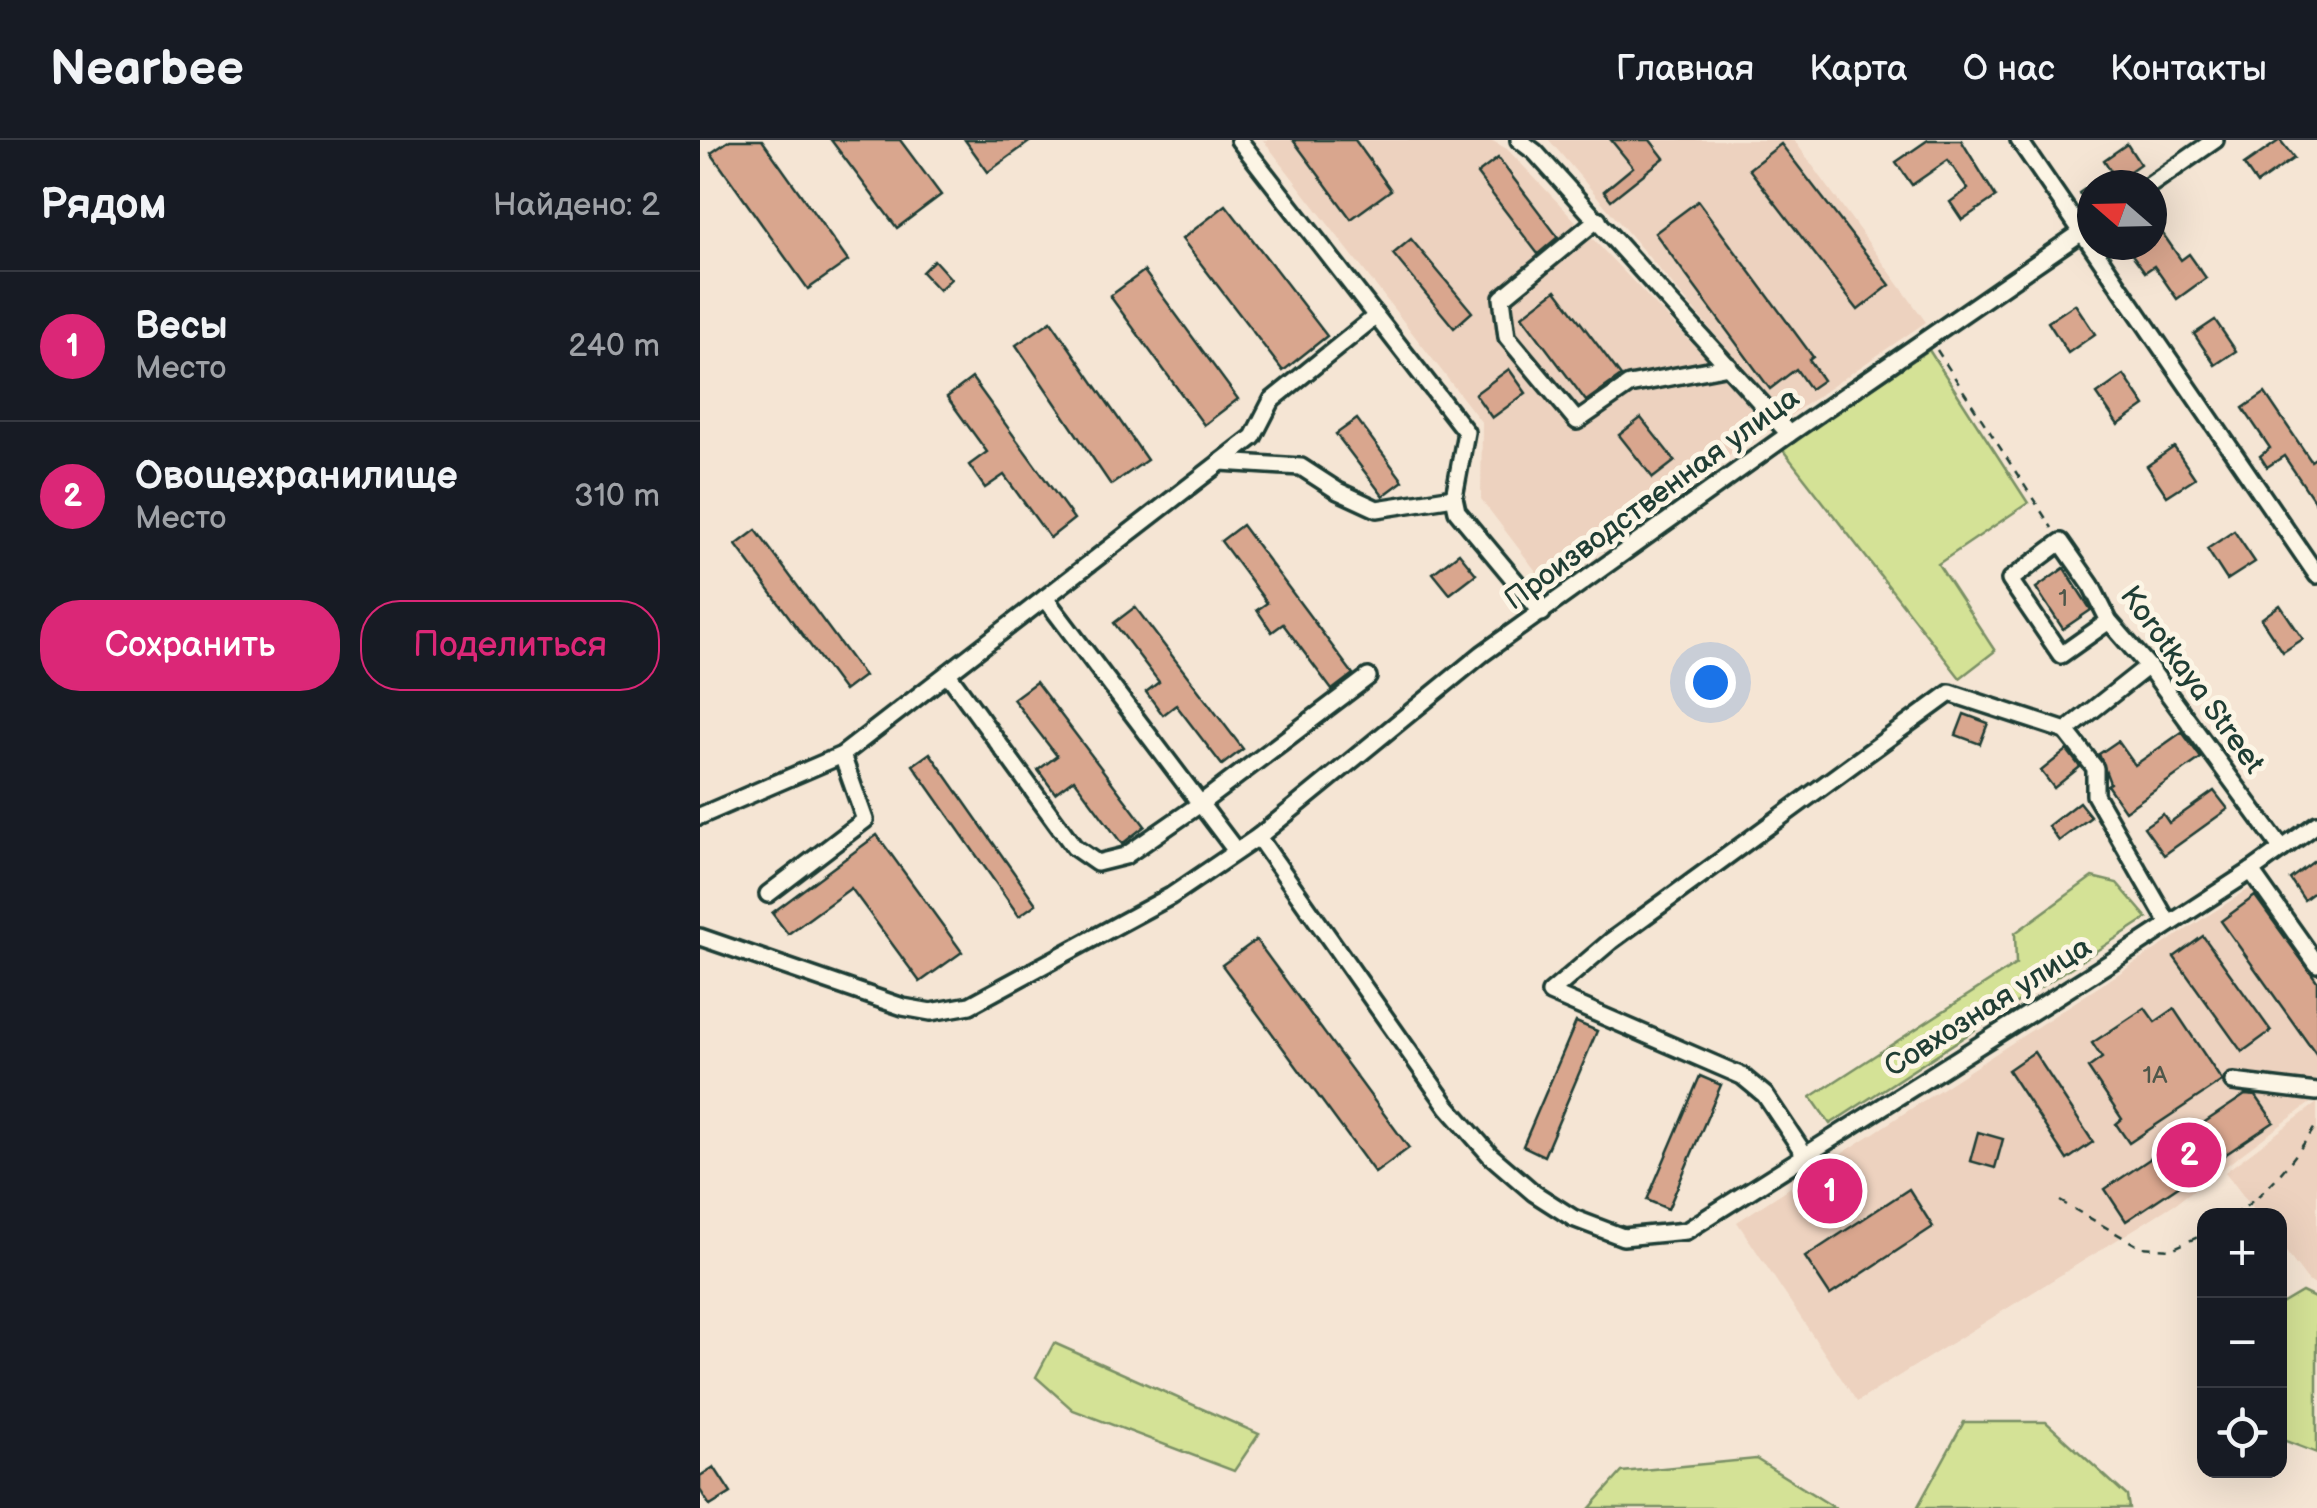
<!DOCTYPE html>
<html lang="ru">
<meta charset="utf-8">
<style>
:root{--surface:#171b24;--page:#242831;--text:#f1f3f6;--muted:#9ea1a6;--line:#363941;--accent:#db2777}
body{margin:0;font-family:"Balsamiq Sans",sans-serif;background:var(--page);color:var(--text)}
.controls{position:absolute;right:30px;bottom:30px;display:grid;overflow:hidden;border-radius:20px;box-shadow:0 10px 40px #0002}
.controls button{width:90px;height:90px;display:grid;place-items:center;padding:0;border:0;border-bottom:2px solid var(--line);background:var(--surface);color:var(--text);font:50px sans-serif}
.compass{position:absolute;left:1377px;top:30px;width:90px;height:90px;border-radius:50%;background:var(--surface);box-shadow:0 10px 40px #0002;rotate:290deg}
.you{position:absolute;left:1010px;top:542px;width:35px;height:35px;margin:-25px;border:8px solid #fff;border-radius:50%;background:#1a73e8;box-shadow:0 0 0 15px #1a73e833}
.badge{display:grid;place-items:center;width:65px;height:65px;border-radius:50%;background:var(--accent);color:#fff;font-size:32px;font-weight:700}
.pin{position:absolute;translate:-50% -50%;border:5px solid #fff;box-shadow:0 2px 10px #0006}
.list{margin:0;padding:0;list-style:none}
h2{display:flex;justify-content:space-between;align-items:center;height:130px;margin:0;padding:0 40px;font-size:42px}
h2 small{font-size:32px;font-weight:400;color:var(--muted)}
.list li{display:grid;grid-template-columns:65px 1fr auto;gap:30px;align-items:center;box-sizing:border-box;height:150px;padding:0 40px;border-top:2px solid var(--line)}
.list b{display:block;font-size:38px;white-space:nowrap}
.list p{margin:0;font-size:32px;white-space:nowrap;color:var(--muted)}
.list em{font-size:32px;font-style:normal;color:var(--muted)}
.actions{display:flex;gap:20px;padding:30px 40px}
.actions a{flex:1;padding:22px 0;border:2px solid var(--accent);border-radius:40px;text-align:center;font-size:35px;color:var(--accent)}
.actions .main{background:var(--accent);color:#fff}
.icon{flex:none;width:55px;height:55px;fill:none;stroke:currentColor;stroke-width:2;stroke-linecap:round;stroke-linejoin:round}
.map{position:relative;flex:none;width:1617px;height:1368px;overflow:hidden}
header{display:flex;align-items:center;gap:60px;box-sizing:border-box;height:140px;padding:0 50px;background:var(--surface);border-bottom:2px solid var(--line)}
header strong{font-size:48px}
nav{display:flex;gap:55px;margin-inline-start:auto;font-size:35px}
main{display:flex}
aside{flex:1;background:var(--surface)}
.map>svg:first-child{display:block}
.built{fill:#edd2bf}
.green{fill:#d4e296;stroke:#7a9065;stroke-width:2.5}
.building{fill:#d9a68e;stroke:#1f3d34;stroke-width:2.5}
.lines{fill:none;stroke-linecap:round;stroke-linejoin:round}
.minor-casing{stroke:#1f3d34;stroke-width:22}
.path{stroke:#1f3d34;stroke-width:2.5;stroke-dasharray:8 8;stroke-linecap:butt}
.minor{stroke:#fcf5e5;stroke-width:15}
.labels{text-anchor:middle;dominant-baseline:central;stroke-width:10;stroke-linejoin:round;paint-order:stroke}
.number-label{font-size:25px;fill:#4e574a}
.street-label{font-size:30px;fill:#1f3d34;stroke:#fcf5e5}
</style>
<header>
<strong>Nearbee</strong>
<nav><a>Главная</a><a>Карта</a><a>О нас</a><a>Контакты</a></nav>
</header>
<main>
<aside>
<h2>Рядом<small>Найдено: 2</small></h2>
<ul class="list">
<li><span class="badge">1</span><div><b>Весы</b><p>Место</p></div><em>240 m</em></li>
<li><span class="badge">2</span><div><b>Овощехранилище</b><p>Место</p></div><em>310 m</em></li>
</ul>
<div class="actions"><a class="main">Сохранить</a><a>Поделиться</a></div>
</aside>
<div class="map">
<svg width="1617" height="1368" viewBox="0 0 1617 1368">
<rect width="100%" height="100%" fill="#f5e5d4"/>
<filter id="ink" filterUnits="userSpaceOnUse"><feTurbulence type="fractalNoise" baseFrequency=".01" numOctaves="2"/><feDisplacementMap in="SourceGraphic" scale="20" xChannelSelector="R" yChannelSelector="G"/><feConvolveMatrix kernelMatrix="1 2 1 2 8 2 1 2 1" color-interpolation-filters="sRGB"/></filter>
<g filter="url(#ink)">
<!-- built -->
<g class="built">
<path d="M563 0H791L807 9 1070 285 848 447 781 359 782 283Z"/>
<path d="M849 0H1094L1226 182 1086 278Z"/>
<path d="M1555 745 1617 833V958L1476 1063 1157 1262 1037 1082Z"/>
<path d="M1617 963V1146L1608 1141 1580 1104V1076L1558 1075 1525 1032Z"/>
</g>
<!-- green -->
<g class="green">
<path d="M1229 210 1328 363 1238 424 1295 511 1260 538 1082 309Z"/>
<path d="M1392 737 1417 743 1447 778 1130 984 1111 957 1316 824 1315 793Z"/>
<path d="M1602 1152 1617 1159V1313L1580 1299V1165Z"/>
<path d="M354 1203 559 1294 534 1331 373 1270 336 1237Z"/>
<path d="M1264 1282H1346L1427 1356 1429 1368H1217Z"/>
<path d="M1056 1319 1135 1368H890L922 1332Z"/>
</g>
<!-- building -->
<g class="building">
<path d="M30 0H62L148 121 108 149 11 13Z"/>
<path d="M131 0H200L241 55 197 88Z"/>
<path d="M265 0H332L288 32Z"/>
<path d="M593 0H655L691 50 651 79Z"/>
<path d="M911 0H950L964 18 911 60 904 51 933 27Z"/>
<path d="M1228 0H1261L1296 57 1262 80 1250 62 1268 49 1248 20 1212 45 1196 22Z"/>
<path d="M1580 0 1594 18 1557 44 1544 25Z"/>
<path d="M1081 4 1190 145 1158 170 1049 29Z"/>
<path d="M1427 4 1440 24 1410 45H1392V72L1379 53 1411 31 1404 20Z"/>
<path d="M798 18 858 97 838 114 777 34Z"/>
<path d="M998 61 1113 217 1109 220 1123 240 1110 249 1096 229 1070 249 955 93Z"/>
<path d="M526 65 627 196 583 231 482 99Z"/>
<path d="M1452 78 1481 120 1489 114 1506 138 1477 159 1454 126 1445 132 1425 105H1452Z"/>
<path d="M711 99 772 172 754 188 693 114Z"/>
<path d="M234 120 251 139 239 150 222 132Z"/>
<path d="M444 131 538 259 504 285 410 156Z"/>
<path d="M856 150 921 236 886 261 822 176Z"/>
<path d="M1375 164 1395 194 1368 213 1348 182Z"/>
<path d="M1515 180 1536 211 1515 225 1494 194Z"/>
<path d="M351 181 447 320 411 345 316 205Z"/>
<path d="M809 229 826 253 792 278 775 254Z"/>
<path d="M1424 235 1445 266 1418 285 1397 254Z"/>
<path d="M272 238 374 379 350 398 304 335 285 348 269 325 287 312 247 257Z"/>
<path d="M1565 253 1611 321 1617 317V365L1584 316 1567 327 1560 316 1570 308 1543 268Z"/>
<path d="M941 278 975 321 953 338 919 295Z"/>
<path d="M657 279 703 341 683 356 636 294Z"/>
<path d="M1474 307 1495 338 1467 356 1447 326Z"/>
<path d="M542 385 653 534 632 550 583 484 572 492 557 470 567 463 521 401Z"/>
<path d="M56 390 164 536 144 551 36 405Z"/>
<path d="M1534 391 1555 422 1527 440 1507 409Z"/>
<path d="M759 413 776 434 750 454 733 433Z"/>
<path d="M1364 428 1391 470 1363 489 1336 448Z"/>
<path d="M1580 465 1603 499 1583 512 1561 479Z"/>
<path d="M435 467 543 609 522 625 476 565 463 575 446 552 459 542 414 483Z"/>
<path d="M336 542 445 686 422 704 374 639 355 653 338 630 357 616 313 559Z"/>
<path d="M1264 574 1288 583 1280 604 1256 595Z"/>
<path d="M1482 592 1501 618 1425 671 1407 645 1410 643 1399 614 1418 601 1435 625Z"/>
<path d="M1367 610 1380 627 1354 648 1341 631Z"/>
<path d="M230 613 336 764 319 776 213 625Z"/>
<path d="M1514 651 1528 669 1464 715 1444 687 1463 674 1469 683Z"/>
<path d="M1379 662 1391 677 1359 701 1348 686Z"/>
<path d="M177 695 262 812 220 842 151 748 88 794 72 773Z"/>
<path d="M1617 719V750L1604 760 1590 739Z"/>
<path d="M1555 756 1617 841V916L1521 781Z"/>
<path d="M1503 796 1571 891 1542 912 1474 817Z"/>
<path d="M556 800 709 1008 675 1033 522 825Z"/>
<path d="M1445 868 1455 882 1474 869 1522 941 1429 1003 1416 984 1422 979 1388 928 1402 918 1392 903Z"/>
<path d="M876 882 897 891 844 1016 823 1006Z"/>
<path d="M1334 912 1393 1002 1367 1020 1308 930Z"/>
<path d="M1000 936 1021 945 968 1069 947 1060Z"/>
<path d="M1545 955 1556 956 1574 982 1426 1081 1405 1049Z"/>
<path d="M1278 992 1303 999 1295 1028 1270 1021Z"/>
<path d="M1138 1036 1146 1047 1122 1065 1114 1054Z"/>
<path d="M1209 1049 1233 1087 1130 1155 1105 1117Z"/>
<path d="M14 1327 31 1353 10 1366 0 1350V1336Z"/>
</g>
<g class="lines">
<!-- minor casing -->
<g class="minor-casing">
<g id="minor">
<path d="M539 0 766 292 754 357 757 371 842 473"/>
<path d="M819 0 835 12 1089 294"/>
<path d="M1319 0 1617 435"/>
<path d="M1450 45 1515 0"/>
<path d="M898 79 802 158 807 197 877 281 929 245 1029 226"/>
<path d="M521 322 601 327 638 351 677 369 754 357"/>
<path d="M345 458 536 711"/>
<path d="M1409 481 1361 515 1310 440 1361 402 1391 445 1409 481 1448 526 1582 709"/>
<path d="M1448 526 1366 591 1395 628V655L1469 784"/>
<path d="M248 534 374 707 397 723 425 716 500 664 668 537"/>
<path d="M0 676 142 615 553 297 572 260 676 176"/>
<path d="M558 697 782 514 1089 294 1392 85"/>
<path d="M1551 731 1617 824"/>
<path d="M68 754 165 680 142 615"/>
<path d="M0 797 203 867 231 872 270 865 471 756 558 697 748 967 790 1015 834 1053 873 1078 923 1097 986 1091 1436 806 1551 731 1617 684"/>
<path d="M1533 942 1617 952"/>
<path d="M1105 1015 1065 955 1042 936 850 853 911 801 1250 553 1366 591"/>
</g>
</g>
<!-- path -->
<g class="path">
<path d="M1237 210 1352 388"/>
<path d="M1360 1061 1440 1107 1472 1109 1504 1094"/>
<path d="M1533 1076C1569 1051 1593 1021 1617 984"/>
</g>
<!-- minor -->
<use href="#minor" class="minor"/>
</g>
</g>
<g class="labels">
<!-- number labels -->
<g class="number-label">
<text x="1363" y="458">1</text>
<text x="1455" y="935">1А</text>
</g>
<!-- street labels -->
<g class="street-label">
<text transform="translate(952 359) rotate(-36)">Производственная улица</text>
<text transform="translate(1492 540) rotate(54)">Korotkaya Street</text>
<text transform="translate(1288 867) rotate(-32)">Совхозная улица</text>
</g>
</g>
</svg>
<div class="controls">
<button>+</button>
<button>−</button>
<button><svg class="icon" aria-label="locate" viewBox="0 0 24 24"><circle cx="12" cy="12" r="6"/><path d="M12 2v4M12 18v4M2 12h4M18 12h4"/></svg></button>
</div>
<svg class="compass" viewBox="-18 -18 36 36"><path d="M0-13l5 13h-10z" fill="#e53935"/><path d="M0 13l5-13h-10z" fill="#9ea1a6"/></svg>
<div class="you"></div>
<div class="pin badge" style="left:1130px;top:1051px">1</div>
<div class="pin badge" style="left:1489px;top:1015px">2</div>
</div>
</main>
